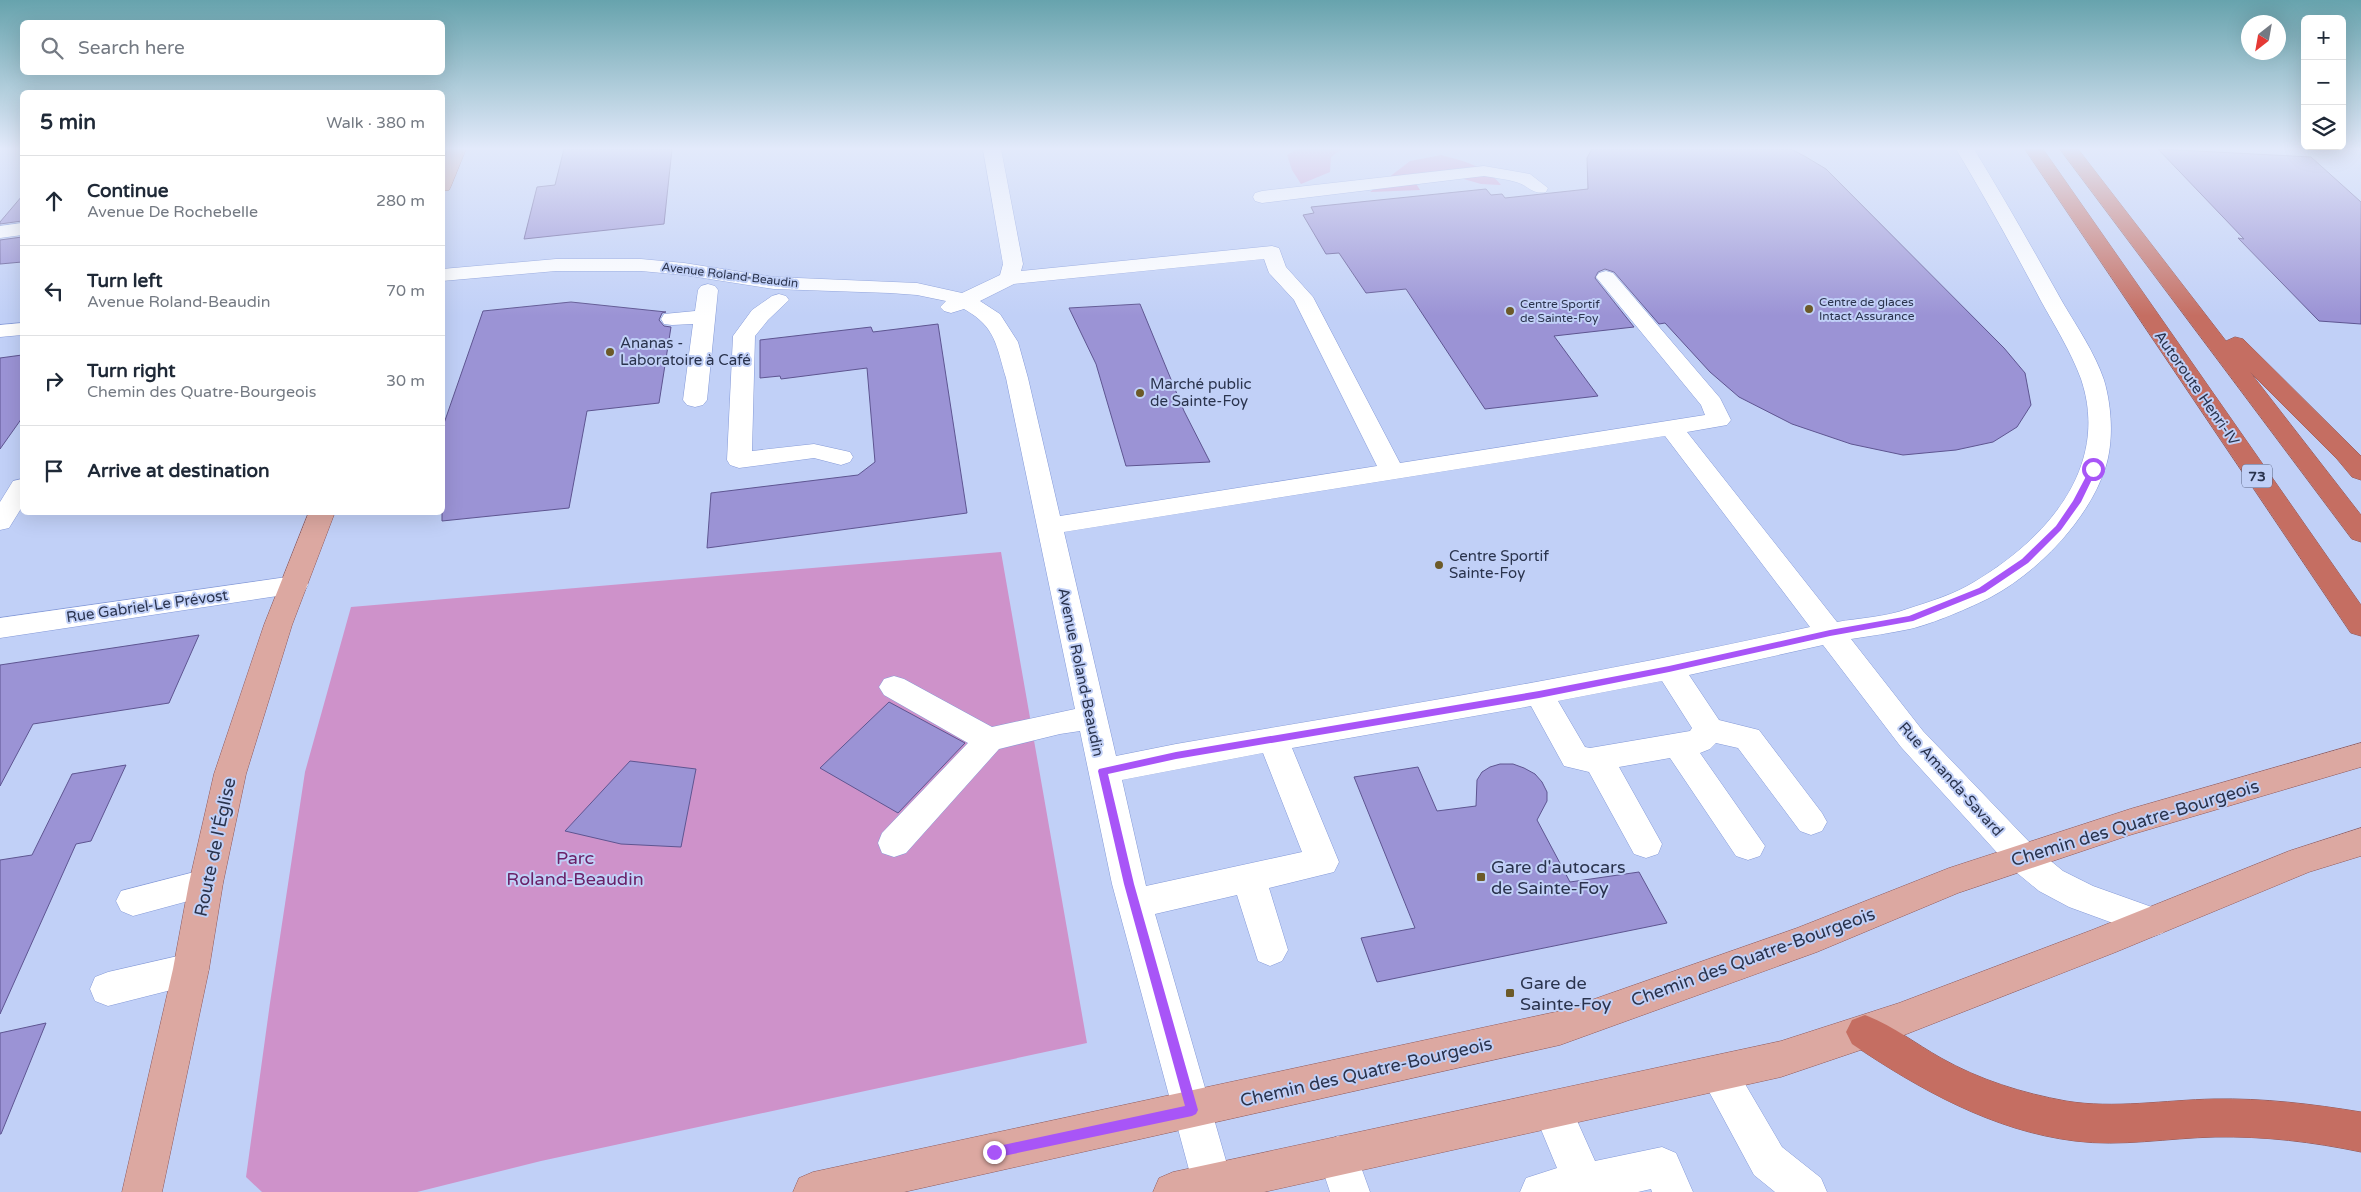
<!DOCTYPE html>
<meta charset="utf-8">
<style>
:root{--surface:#fff;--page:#f2f2f3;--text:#1f2937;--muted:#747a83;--line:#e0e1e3}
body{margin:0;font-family:"Varela Round",sans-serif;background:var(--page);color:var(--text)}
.controls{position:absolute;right:15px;top:15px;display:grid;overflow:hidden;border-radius:8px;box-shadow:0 5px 20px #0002}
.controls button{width:45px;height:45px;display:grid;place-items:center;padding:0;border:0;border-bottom:1px solid var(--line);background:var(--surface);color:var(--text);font:25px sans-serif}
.compass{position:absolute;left:2241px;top:15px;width:45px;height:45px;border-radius:50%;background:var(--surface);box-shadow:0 5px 20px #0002;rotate:211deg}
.stop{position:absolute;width:15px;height:15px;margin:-11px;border:4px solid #a855f7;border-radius:50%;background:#fff}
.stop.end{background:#a855f7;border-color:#fff;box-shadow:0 1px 5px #0008}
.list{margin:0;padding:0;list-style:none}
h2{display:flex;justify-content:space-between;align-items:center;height:65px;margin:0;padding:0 20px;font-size:21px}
h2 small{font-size:16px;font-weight:400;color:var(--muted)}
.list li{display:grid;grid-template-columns:32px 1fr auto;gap:15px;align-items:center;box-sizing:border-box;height:90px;padding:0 20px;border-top:1px solid var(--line)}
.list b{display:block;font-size:19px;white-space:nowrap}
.list p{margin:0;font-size:16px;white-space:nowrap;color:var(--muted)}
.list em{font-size:16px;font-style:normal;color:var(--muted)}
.icon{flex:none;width:28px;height:28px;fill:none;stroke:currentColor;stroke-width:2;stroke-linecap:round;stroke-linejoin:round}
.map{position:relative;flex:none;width:2361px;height:1192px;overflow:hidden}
.search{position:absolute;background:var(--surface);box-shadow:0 5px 20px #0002;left:20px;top:20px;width:425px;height:55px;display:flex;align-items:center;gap:12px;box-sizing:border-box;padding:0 18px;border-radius:8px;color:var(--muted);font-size:19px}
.panel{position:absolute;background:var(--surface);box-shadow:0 5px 20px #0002;left:20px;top:90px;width:425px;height:425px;border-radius:8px}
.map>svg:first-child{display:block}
.green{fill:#ce92ca}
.building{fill:#9b93d5;stroke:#5e5591}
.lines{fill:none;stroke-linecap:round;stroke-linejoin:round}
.minor-casing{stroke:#8499d7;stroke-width:1}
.major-casing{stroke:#8f595b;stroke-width:1}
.highway-casing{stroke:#8f595b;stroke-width:1}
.minor{fill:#fff;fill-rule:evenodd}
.major{fill:#dca8a1;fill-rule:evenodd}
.highway{fill:#c56e62;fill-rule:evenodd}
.route{fill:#a855f7}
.poi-dot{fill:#6c5a28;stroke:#c1d0f7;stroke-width:2}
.labels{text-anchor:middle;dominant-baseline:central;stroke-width:4;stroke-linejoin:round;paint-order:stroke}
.far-street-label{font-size:12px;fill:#2a334d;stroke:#c1d0f7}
.far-poi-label{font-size:12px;fill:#2a334d;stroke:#c1d0f7;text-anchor:start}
.shield{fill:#c1d0f7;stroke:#576280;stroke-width:1}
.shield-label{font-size:14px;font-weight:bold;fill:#2a334d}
.poi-label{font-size:15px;fill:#2a334d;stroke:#c1d0f7;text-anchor:start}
.street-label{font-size:15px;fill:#2a334d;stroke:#c1d0f7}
.near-street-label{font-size:18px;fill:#2a334d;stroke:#c1d0f7}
.near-park-label{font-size:18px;fill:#6a2168;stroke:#c1d0f7}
.near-poi-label{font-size:18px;fill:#2a334d;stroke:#c1d0f7;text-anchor:start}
</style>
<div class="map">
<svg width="2361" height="1192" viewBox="0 0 2361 1192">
<rect width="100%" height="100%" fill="#c1d0f7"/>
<!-- green -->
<g class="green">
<path d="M1297 149H1342L1331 157 1330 172 1301 184 1292 170 1287 155Z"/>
<path d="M1441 155C1463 161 1486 166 1501 185L1481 184 1443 173 1426 172 1413 179 1420 190 1370 192 1410 161Z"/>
<path d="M1001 552 1087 1043 541 1161 417 1192H262L246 1177 270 1003 305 772 351 607Z"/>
</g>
<!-- building -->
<g class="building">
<path d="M564 149H672L664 224 524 239 537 187 555 185Z"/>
<path d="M1592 149H1791L1806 157 1826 169 2004 348 2025 373 2031 405 2017 427 1993 442 1956 450 1903 455 1851 444 1792 424 1739 397 1710 372 1665 323 1659 324 1614 272 1605 269 1598 272 1595 278 1634 327 1554 336 1598 396 1485 409 1406 289 1366 293 1339 253 1326 254 1303 215 1314 213 1311 207 1486 189 1491 195 1502 194 1505 198 1588 189 1587 158Z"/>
<path d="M2158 149 2311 157 2361 202V324L2319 321 2238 238 2244 239Z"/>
<path d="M22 196V221L0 224V222Z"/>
<path d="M22 237V262L0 264V240Z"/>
<path d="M571 302 666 312 662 313 659 320 664 326 671 327 659 403 587 411 569 508 442 521V429L483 311Z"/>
<path d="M1140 304 1184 411 1210 462 1126 466 1096 364 1069 308Z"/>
<path d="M938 324 967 513 707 548 711 493 858 475 875 462 867 368 781 379 780 376 760 378V340L871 327 873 332Z"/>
<path d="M22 355V418L0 449V358Z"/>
<path d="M199 635 169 703 33 724 0 786V665Z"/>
<path d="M889 702 965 743 898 813 820 768Z"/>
<path d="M630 761 696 769 681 847 621 844 565 831Z"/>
<path d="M1500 764H1513L1524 768 1535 774 1542 782 1547 792V801L1537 820 1570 882 1639 872 1667 923 1377 982 1361 938 1415 928 1354 777 1418 767 1437 811 1476 806 1477 780 1482 772 1490 767Z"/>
<path d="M126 765 91 841 76 844 0 1014V860L32 855 72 774Z"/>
<path d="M46 1023 1 1134H0V1033Z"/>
</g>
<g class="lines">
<!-- minor casing -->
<g class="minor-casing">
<g id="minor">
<path d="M983 149H1001L1023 264 1021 271 1272 246 1279 248 1286 267 1313 297 1400 463 1705 415 1701 405 1596 277 1599 273 1606 271 1613 273 1720 398 1731 420 1727 425 1687 432 1837 622C1859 618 1886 617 1907 609 1929 602 1955 594 1974 582 2045 540 2111 468 2081 379 2071 352 2055 326 2041 301 2014 250 1986 199 1956 149H1974C2005 200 2034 251 2063 303 2077 327 2095 353 2104 380 2112 407 2114 442 2105 469 2088 520 2038 572 1991 597 1972 607 1932 624 1910 629 1891 633 1870 636 1851 639L1923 731 2035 848 2063 871 2093 886 2163 911 2168 922 2163 933 2151 937 2069 907 2039 891 2011 868 1901 747 1823 645 1689 675 1719 720 1759 730 1822 813 1827 822 1822 831 1811 835 1800 831 1738 748 1716 743 1710 749 1700 753 1765 846 1760 856 1748 860 1736 856 1670 758 1619 767 1662 844 1658 854 1646 858 1634 854 1589 772 1564 766 1531 706 1292 748 1339 862 1334 872 1269 888 1288 950 1282 961 1270 966 1258 961 1237 895 1155 914 1235 1192H1195L1112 884 1080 731 1060 734 999 749 906 853 894 857 882 853 878 843 882 833 968 743 884 695 879 687 884 679 894 676 904 679 992 727 1075 709 1006 378C996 345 996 327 964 309L951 313 944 311 940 307 946 301 917 295 890 293 774 289 684 275 641 271H556L442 281V269L556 259H641L684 263 774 277 917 283 962 293 1000 275 1003 264ZM1264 259 1269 273 1294 300 1377 466 1060 516 1028 378 1018 342 1000 314 980 301 1014 284ZM1665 436 1810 627C1600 674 1388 708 1176 744L1116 756 1064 532ZM1662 681 1692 728 1690 731 1590 748 1585 747 1558 701ZM1263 753 1302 852 1146 886 1122 780Z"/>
<path d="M1484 166 1530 174 1548 188 1546 192C1532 195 1528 185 1516 182 1506 179 1495 178 1484 176L1262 203 1255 201 1253 197 1255 193 1262 191Z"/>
<path d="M22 223V235L0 238V226Z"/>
<path d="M708 284 715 286 718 290 707 400 703 405 695 407 687 405 683 400 693 324 672 325 664 324 661 319 664 314 695 311 698 290 701 286Z"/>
<path d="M779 294 786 296 789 300 768 320 755 336 752 451 814 444 850 452 853 457 850 462 841 465 814 458 739 468 730 465 727 460 733 336 752 310 772 296Z"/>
<path d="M22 323V335L0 337V325Z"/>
<path d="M22 479V507L9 528 0 530V502L13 481Z"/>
<path d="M294 576 304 578 308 585 304 592 0 638V618Z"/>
<path d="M206 869 218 873 223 883 218 893 133 916 121 911 116 901 121 891Z"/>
<path d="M191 953 204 958 209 969 204 980 191 985 108 1006 95 1001 90 989 95 977 108 972Z"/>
<path d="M1718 1055 1731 1060 1782 1147 1821 1178 1827 1192H1775L1754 1175 1699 1073 1705 1060Z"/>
<path d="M1552 1091 1566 1096 1595 1161 1662 1147 1676 1153 1693 1192H1652L1651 1189 1638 1192H1520L1526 1178 1557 1168 1533 1110 1538 1096Z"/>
<path d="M1338 1136 1352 1142 1370 1192H1330L1318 1156 1324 1142Z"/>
</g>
</g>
<!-- major casing -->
<g class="major-casing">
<g id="major">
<path d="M448 149H466L451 186 449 190 442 191V163Z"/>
<path d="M309 512H335L292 625 246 774 223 883 209 969 162 1192H122L173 969 189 883 214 774 264 625Z"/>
<path d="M2361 743V767L2130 835 1958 893 1817 952 1560 1045 904 1192H793L799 1178 813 1172 1560 1011 1797 928 1949 868 2130 809Z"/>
<path d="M2361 828V856L2309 872 2116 952 1899 1037 1781 1077 1264 1192H1153L1159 1178 1173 1172 1781 1041 1899 1003 2092 930 2289 851Z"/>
</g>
</g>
<!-- highway casing -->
<g class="highway-casing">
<g id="highway">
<path d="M2025 149H2043L2361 605V636L2351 633Z"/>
<path d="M2060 149H2078L2226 341 2235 337 2243 339 2361 456V480L2352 477 2337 459 2250 372 2361 515V542L2352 539Z"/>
<path d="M1865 1015C1892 1025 1916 1044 1941 1058 1980 1080 2022 1093 2066 1101 2114 1109 2165 1100 2214 1099 2263 1098 2312 1104 2361 1112V1152C2313 1142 2264 1136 2215 1137 2168 1138 2121 1147 2075 1141 1993 1131 1919 1089 1852 1044L1846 1032 1852 1020Z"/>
</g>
</g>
<!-- minor -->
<use href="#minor" class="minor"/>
<!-- major -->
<use href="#major" class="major"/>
<!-- highway -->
<use href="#highway" class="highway"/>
</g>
<!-- sky -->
<linearGradient id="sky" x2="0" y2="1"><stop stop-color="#67a3ad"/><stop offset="0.47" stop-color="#e3eafb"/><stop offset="1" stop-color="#e3eafb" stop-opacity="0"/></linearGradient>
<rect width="2361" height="316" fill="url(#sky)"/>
<!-- route -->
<path class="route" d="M2091 467 2097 469 2081 502 2061 530 2028 563 1985 592 1913 621 1830 636 1669 672 1539 698 1176 759 1108 774 1134 884 1198 1110 1196 1114 1192 1116 994 1158 990 1157 988 1152 990 1148 994 1147 1185 1106 1124 884 1098 771 1099 769 1176 752 1539 691 1669 666 1830 630 1909 616 1979 588 2022 559 2056 526 2073 501Z"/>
<!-- markers -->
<g class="poi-dot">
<circle cx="1809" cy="309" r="5"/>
<circle cx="1510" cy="311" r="5"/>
<circle cx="610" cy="352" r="5"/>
<circle cx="1140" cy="393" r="5"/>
<circle cx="1439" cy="565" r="5"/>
<rect x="1476" y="872" width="10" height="10" rx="2.5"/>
<rect x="1505" y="988" width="10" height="10" rx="2.5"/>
</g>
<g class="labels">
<!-- far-street labels -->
<g class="far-street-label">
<text transform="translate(730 275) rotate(7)">Avenue Roland-Beaudin</text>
</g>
<!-- far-poi labels -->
<g class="far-poi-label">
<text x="1819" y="302">Centre de glaces<tspan x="1819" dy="14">Intact Assurance</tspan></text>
<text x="1520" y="304">Centre Sportif<tspan x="1520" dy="14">de Sainte-Foy</tspan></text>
</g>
<!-- shield labels -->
<rect class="shield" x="2242" y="464.5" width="30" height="23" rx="4"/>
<g class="shield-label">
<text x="2257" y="476">73</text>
</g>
<!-- poi labels -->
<g class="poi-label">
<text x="620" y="343">Ananas -<tspan x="620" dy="17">Laboratoire à Café</tspan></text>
<text x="1150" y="384">Marché public<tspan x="1150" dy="17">de Sainte-Foy</tspan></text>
<text x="1449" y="556">Centre Sportif<tspan x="1449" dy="17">Sainte-Foy</tspan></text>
</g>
<!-- street labels -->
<g class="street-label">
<text transform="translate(2197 388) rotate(55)">Autoroute Henri-IV</text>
<text transform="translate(147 606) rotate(-8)">Rue Gabriel-Le Prévost</text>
<text transform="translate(1081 672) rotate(78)">Avenue Roland-Beaudin</text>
<text transform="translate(1951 779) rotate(48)">Rue Amanda-Savard</text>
</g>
<!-- near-street labels -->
<g class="near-street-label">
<text transform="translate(2135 823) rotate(-17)">Chemin des Quatre-Bourgeois</text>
<text transform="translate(215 847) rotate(-78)">Route de l'Église</text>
<text transform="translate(1753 957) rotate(-20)">Chemin des Quatre-Bourgeois</text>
<text transform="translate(1366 1072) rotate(-13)">Chemin des Quatre-Bourgeois</text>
</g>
<!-- near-park labels -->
<g class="near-park-label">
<text x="575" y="858">Parc<tspan x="575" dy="21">Roland-Beaudin</tspan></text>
</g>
<!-- near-poi labels -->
<g class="near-poi-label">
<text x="1491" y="867">Gare d'autocars<tspan x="1491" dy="21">de Sainte-Foy</tspan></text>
<text x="1520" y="983">Gare de<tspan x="1520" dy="21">Sainte-Foy</tspan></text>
</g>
</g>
</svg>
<div class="controls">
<button>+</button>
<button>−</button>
<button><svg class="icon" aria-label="layers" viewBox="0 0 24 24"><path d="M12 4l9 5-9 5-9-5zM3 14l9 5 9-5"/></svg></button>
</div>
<svg class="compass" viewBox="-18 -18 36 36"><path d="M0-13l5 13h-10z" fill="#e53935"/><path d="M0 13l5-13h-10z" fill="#747a83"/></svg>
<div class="stop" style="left:2093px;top:469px"></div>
<div class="stop end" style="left:994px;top:1152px"></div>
<div class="search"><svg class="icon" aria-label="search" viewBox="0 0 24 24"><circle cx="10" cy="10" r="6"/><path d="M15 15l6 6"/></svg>Search here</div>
<section class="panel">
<h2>5 min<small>Walk · 380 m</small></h2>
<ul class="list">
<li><svg class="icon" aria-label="ahead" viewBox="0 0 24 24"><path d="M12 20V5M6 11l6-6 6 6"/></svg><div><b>Continue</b><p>Avenue De Rochebelle</p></div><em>280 m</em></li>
<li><svg class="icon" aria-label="left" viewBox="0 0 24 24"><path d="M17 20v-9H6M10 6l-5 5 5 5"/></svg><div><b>Turn left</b><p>Avenue Roland-Beaudin</p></div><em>70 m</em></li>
<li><svg class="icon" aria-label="right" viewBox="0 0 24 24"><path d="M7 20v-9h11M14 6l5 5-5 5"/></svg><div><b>Turn right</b><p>Chemin des Quatre-Bourgeois</p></div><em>30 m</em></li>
<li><svg class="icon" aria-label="arrive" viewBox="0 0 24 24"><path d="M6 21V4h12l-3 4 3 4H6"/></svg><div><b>Arrive at destination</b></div></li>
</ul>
</section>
</div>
